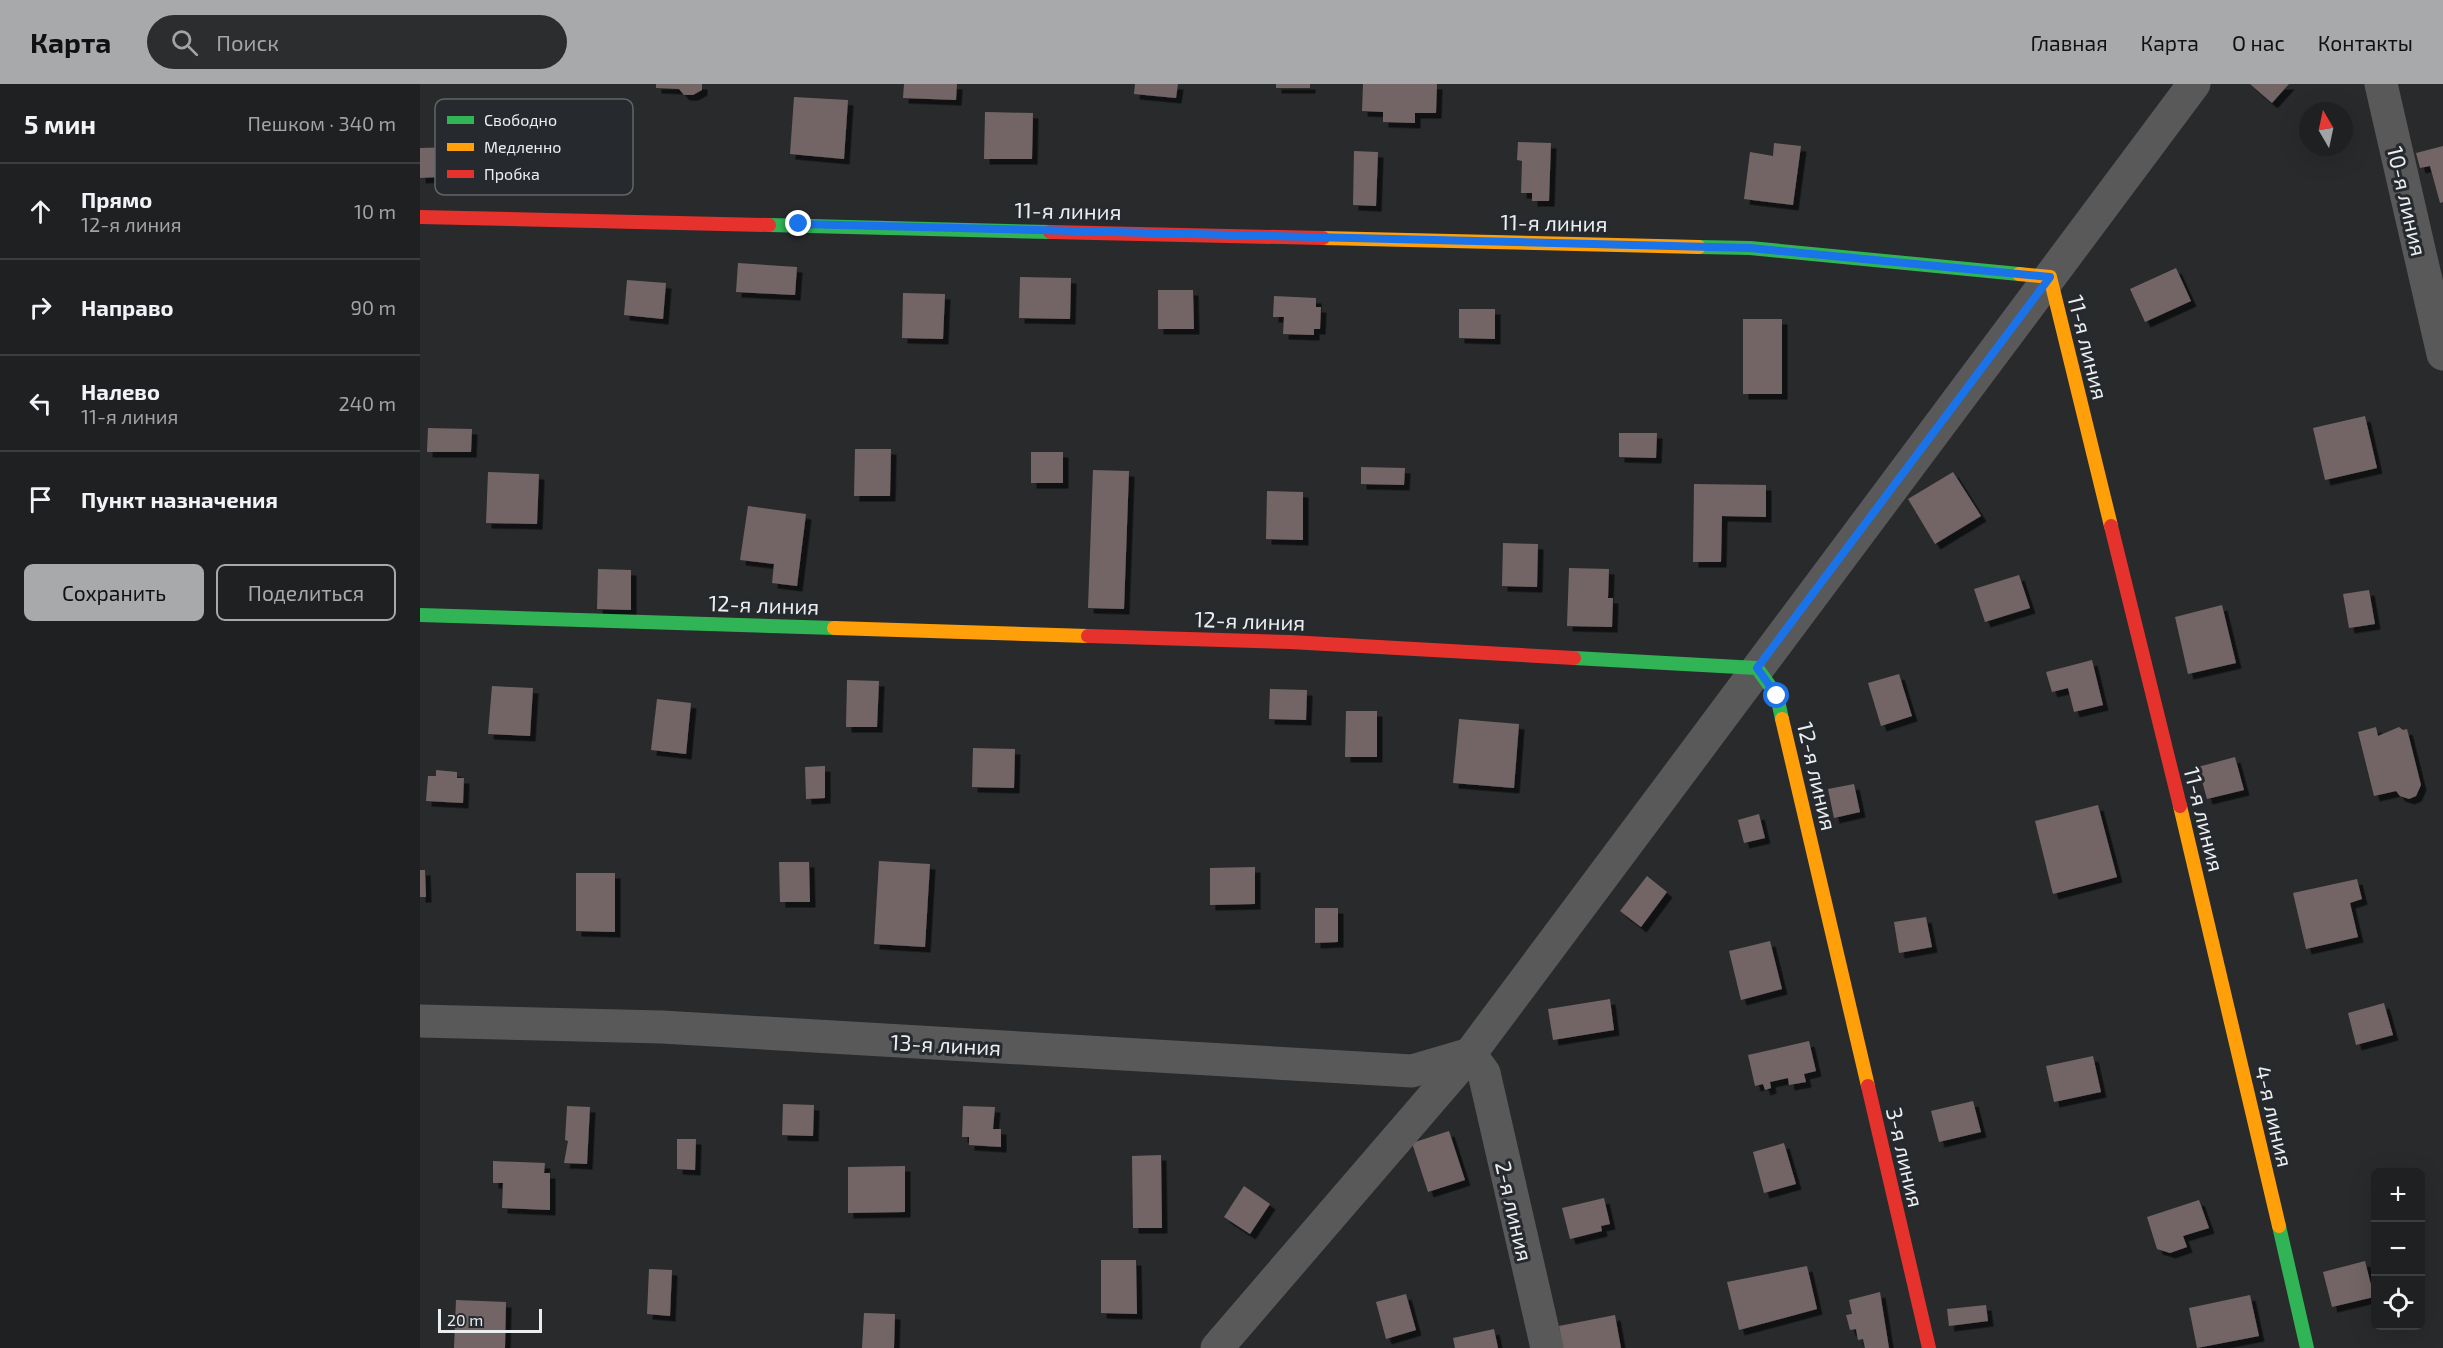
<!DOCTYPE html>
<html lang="ru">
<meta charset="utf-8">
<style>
:root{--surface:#1e2021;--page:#2b2d2e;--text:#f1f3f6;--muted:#a1a3a5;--line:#3c3e3f;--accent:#a7a9ab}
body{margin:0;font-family:"Exo 2",sans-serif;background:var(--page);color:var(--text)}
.controls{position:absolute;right:18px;bottom:18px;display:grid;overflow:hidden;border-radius:9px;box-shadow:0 6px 24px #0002}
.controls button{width:54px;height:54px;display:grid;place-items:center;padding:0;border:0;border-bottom:2px solid var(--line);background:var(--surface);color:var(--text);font:30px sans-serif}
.compass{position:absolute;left:1879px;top:18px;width:54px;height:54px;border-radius:50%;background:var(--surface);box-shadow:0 6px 24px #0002;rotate:351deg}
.scale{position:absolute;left:18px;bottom:15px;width:104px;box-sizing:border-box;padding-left:6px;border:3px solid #ebeef0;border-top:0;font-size:16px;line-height:21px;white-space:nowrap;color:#ebeef0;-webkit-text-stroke:4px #262a2e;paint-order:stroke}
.stop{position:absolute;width:18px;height:18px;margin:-14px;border:4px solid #1a73e8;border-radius:50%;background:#fff}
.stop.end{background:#1a73e8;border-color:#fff;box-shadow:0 2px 6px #0008}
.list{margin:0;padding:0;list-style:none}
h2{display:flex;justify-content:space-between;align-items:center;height:78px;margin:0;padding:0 24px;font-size:26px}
h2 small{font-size:20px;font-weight:400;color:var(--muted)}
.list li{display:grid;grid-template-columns:39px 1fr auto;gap:18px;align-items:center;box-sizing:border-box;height:96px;padding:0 24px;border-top:2px solid var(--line)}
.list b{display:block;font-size:22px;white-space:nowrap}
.list p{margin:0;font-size:20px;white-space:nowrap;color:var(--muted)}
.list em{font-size:20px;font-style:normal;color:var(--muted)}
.actions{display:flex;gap:12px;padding:18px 24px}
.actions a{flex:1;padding:14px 0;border:2px solid var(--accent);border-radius:9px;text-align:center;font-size:21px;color:var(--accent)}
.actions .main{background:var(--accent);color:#111}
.icon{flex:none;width:33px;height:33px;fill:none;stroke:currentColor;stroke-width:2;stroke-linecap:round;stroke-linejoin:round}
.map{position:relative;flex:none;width:2023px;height:1264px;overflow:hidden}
header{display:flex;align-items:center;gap:36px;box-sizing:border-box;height:84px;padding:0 30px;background:var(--accent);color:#111}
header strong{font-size:28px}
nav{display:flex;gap:33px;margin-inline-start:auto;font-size:21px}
.search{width:420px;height:54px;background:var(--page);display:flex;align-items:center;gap:15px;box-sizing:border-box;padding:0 21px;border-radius:33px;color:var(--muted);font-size:22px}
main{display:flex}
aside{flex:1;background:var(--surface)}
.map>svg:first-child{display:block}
.building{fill:#736565;filter:url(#shadow)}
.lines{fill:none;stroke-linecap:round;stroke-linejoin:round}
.street{stroke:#595959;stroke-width:33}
.fast{stroke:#30b455;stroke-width:14}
.slow{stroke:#ff9f0a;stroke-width:14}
.jam{stroke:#e5322d;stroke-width:14}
.route{stroke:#1a73e8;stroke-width:8}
.labels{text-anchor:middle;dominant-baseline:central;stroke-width:6;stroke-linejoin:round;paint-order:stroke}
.street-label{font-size:22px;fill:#ebeef0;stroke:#262a2e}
.key{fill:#262a2e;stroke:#616568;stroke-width:1.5}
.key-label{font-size:16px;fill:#ebeef0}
</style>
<header>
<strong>Карта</strong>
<div class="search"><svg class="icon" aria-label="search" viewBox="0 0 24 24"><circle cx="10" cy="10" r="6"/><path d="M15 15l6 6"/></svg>Поиск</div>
<nav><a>Главная</a><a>Карта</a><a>О нас</a><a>Контакты</a></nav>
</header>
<main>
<aside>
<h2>5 мин<small>Пешком · 340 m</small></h2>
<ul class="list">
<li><svg class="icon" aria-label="ahead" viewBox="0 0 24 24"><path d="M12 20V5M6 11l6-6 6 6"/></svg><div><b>Прямо</b><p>12-я линия</p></div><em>10 m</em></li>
<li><svg class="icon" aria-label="right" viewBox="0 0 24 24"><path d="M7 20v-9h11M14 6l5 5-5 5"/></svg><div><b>Направо</b></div><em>90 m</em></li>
<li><svg class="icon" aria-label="left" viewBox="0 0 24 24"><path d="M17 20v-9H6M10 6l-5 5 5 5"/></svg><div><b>Налево</b><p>11-я линия</p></div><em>240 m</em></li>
<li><svg class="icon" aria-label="arrive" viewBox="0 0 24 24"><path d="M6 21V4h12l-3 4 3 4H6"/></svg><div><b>Пункт назначения</b></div></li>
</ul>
<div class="actions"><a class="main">Сохранить</a><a>Поделиться</a></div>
</aside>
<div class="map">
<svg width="2023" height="1264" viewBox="0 0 2023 1264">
<defs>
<filter id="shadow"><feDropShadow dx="5.5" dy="5.5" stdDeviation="0" flood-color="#0009"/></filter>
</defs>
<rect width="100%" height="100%" fill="#282a2c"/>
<!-- building -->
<g class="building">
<path d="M236 0H282V6L273 11H264L259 5 236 4Z"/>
<path d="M484 0H537L536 16 483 14Z"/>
<path d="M715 0H758L756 14 714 10Z"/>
<rect x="856" y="0" width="34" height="4"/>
<path d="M943 0H1017L1016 29H995V39L963 38V28L942 27Z"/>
<path d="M1830 0H1869L1852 19Z"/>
<path d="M374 13 428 16 424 75 370 70Z"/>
<path d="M565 28 613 29 612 75H564Z"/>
<path d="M1098 58 1131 59 1129 117H1112V109H1101L1102 77 1097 76Z"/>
<path d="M1354 59 1381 62 1373 121 1324 115 1330 68 1353 72Z"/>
<path d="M2023 62V118L2020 119 2010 82 2000 84 1996 69Z"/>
<path d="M34 63 35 92 0 94V64Z"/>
<path d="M934 67 958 68 956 122 933 121Z"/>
<path d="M318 179 377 183 375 211 316 208Z"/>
<path d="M1756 184 1771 217 1725 238 1710 205Z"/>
<path d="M600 193 651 194 650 235 599 234Z"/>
<path d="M207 196 246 199 243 235 204 231Z"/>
<path d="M738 206H773L774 245H738Z"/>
<path d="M483 209 525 210 523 255 482 254Z"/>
<path d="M854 212 896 214V223H901L900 245H894V251L863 250 864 233H853Z"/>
<path d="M1039 225H1075V255L1039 254Z"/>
<rect x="1323" y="235" width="39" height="75"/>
<path d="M1945 332 1957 384 1905 396 1893 344Z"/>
<path d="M8 344 52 345 51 368H7Z"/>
<path d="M1199 349H1237L1236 374 1199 373Z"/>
<path d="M435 365H471L470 412H434Z"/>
<rect x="611" y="368" width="32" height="31"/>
<path d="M941 383 985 384 984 401 941 400Z"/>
<path d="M673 386 709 387 704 525 668 524Z"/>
<path d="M68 388 119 390 117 440 66 439Z"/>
<path d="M1533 388 1561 432 1515 460 1488 415Z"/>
<path d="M1274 400 1346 401V433L1302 432 1301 478H1273Z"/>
<path d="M847 407 883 408V456L846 455Z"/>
<path d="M328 422 386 430 377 502 352 499 354 480 320 476Z"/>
<path d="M1083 459 1118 460 1117 503 1082 502Z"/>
<path d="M1149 484 1189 485 1188 514H1193L1192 543 1147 542Z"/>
<path d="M178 485 211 486V526L177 525Z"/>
<path d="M1599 491 1610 524 1565 538 1554 505Z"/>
<path d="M1949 506 1955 540 1929 544 1923 510Z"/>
<path d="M1802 521 1816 579 1768 590 1755 533Z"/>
<path d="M1672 576 1683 621 1654 628 1648 604 1632 608 1626 588Z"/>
<path d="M1479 590 1492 632 1461 642 1448 599Z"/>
<path d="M427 596 459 597 457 643H426Z"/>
<path d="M72 602 113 604 110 652 68 650Z"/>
<path d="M850 605 887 606 886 636 849 635Z"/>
<path d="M237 615 271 619 266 670 231 666Z"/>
<path d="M926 627H957V673H925Z"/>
<path d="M1039 635 1099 640 1094 704 1033 699Z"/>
<path d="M1956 643 1958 652 1979 643 1983 646 1987 645 2001 701 1996 712 1989 715 1980 712 1976 707 1954 712 1938 648Z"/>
<path d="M553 664 595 665 594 704 552 703Z"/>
<path d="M1815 673 1824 706 1787 715 1778 683Z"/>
<path d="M405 682V714L386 715 385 683Z"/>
<path d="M16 686 37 688V694H44L43 719 6 717 8 692H16Z"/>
<path d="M1434 700 1440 728 1414 734 1408 705Z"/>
<path d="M1678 721 1697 793 1633 810 1615 737Z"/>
<path d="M1339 730 1345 754 1324 759 1318 736Z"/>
<path d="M459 777 510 780 505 863 454 860Z"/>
<path d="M359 778H389L390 818H360Z"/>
<path d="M835 783V820L790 821V784Z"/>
<path d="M0 786H5L6 813H0Z"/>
<path d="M156 789H195V848L156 847Z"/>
<path d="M1227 792 1247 808 1221 843 1200 827Z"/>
<path d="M1937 795 1942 815 1930 819 1938 853 1886 865 1873 809Z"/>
<path d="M895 824H918V858L895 859Z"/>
<path d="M1506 833 1512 863 1479 869 1474 838Z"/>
<path d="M1350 857 1362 905 1321 916 1309 867Z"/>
<path d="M1190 915 1194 946 1133 956 1128 925Z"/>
<path d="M1964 919 1973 951 1936 961 1928 929Z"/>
<path d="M1389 957 1396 987 1384 990 1386 998 1369 1001 1368 994 1350 998 1351 1004 1345 1006 1343 1000 1335 1002 1328 971Z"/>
<path d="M1673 972 1681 1008 1634 1018 1626 982Z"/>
<path d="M1553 1017 1561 1048 1519 1058 1511 1027Z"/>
<path d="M363 1020 394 1021 393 1052 362 1051Z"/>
<path d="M147 1022 170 1023 167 1080 144 1079 148 1057 145 1056Z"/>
<path d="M543 1022 575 1023 573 1045H581V1063L549 1061V1053H542Z"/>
<path d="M1029 1047 1045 1096 1008 1108 992 1059Z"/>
<path d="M257 1055H276L275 1086 257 1085Z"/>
<path d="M1364 1059 1376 1100 1344 1109 1333 1068Z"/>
<path d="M741 1071 742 1144H713L712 1072Z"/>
<path d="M73 1077 125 1079 124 1089H130V1126L82 1124 83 1099H73Z"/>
<path d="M485 1082V1128L428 1129V1083Z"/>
<path d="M824 1102 850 1120 830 1150 804 1133Z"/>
<path d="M1184 1114 1190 1140 1181 1142 1182 1147 1150 1155 1142 1124Z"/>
<path d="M1779 1116 1789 1144 1763 1152 1767 1163 1750 1169 1737 1165 1727 1133Z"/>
<path d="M681 1176H716L717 1230 681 1229Z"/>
<path d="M1945 1177 1954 1213 1912 1223 1903 1188Z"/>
<path d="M1387 1182 1397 1225 1319 1246 1307 1198Z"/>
<path d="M229 1185 252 1186 250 1232 227 1230Z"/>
<path d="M1460 1208 1469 1264H1445L1443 1255 1438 1256 1436 1245 1430 1246 1426 1231 1432 1230 1429 1216Z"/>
<path d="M986 1210 996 1246 966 1255 956 1218Z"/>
<path d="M1830 1211 1839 1252 1777 1264 1769 1224Z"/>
<path d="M36 1216 86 1218 85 1264H34Z"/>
<path d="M1566 1221 1568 1237 1529 1242 1527 1225Z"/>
<path d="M444 1229 475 1230 474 1264H442Z"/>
<path d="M1195 1231 1201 1264H1143L1139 1242Z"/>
<path d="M1074 1245 1078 1264H1035L1033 1254Z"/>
</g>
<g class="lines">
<!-- street -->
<g class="street">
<path d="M1961 0 2023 270"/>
<path d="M0 937 242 943 992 987 1050 970 1064 989 1127 1264"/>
<path d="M797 1264 1050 970 1774 0"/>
</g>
<!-- fast -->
<g class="fast">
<path d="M349 141 630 148"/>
<path d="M1279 163 1330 164 1599 190"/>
<path d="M0 531 414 544"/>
<path d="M1154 574 1337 584 1357 612 1362 635"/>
<path d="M1859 1142 1887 1264"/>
</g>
<!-- slow -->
<g class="slow">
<path d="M903 154 1279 163"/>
<path d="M1599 190 1630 193 1691 442"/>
<path d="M414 544 668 552"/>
<path d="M1362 635 1448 1002"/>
<path d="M1760 722 1859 1142"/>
</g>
<!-- jam -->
<g class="jam">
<path d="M0 133 349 141"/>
<path d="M630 148 903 154"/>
<path d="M1691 442 1760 722"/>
<path d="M668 552 870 558 1154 574"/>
<path d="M1448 1002 1509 1264"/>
</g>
</g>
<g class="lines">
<!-- route -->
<path class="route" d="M379 140 1330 164 1630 193 1337 584 1357 612"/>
</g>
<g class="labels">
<!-- street labels -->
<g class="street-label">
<text transform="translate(1988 117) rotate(77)">10-я линия</text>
<text transform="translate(648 126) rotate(1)">11-я линия</text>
<text transform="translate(1134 138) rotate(1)">11-я линия</text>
<text transform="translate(1669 263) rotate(76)">11-я линия</text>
<text transform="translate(344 520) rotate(2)">12-я линия</text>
<text transform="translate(830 536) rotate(2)">12-я линия</text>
<text transform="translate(1398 692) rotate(77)">12-я линия</text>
<text transform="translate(1785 735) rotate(76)">11-я линия</text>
<text transform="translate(526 960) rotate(3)">13-я линия</text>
<text transform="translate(1855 1032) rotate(77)">4-я линия</text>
<text transform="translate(1486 1073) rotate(77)">3-я линия</text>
<text transform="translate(1095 1127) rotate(77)">2-я линия</text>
</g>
</g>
<!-- legend -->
<rect x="15" y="15" width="198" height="96" rx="9" class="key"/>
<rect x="27" y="32" width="27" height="8" fill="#30b455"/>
<rect x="27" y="59" width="27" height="8" fill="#ff9f0a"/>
<rect x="27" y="86" width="27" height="8" fill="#e5322d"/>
<g class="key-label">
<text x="64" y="42">Свободно</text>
<text x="64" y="69">Медленно</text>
<text x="64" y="96">Пробка</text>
</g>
</svg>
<div class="controls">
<button>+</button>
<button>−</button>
<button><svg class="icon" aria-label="locate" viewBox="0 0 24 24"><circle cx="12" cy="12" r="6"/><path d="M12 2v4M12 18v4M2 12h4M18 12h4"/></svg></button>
</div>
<svg class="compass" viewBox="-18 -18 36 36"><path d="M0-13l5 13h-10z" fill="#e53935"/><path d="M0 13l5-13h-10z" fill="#a1a3a5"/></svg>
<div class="scale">20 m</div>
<div class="stop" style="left:1357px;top:612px"></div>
<div class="stop end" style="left:379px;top:140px"></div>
</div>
</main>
